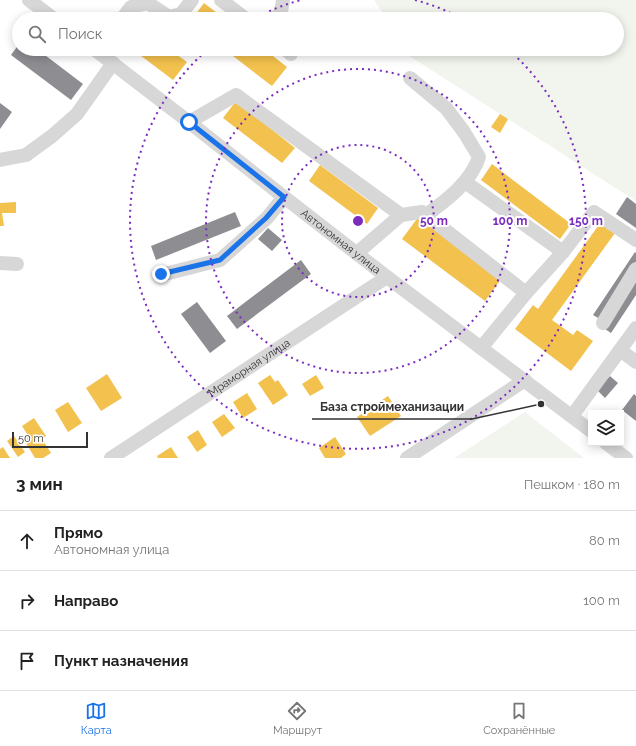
<!DOCTYPE html>
<html lang="ru">
<meta charset="utf-8">
<style>
:root{--surface:#fff;--page:#f2f2f2;--text:#222;--muted:#767676;--line:#e0e0e0;--accent:#1a73e8}
body{margin:0;font-family:Raleway,sans-serif;background:var(--page);color:var(--text)}
.controls{position:absolute;right:12px;bottom:12px;display:grid;overflow:hidden;border-radius:0px;box-shadow:0 2px 10px #0003}
.controls button{width:36px;height:36px;display:grid;place-items:center;padding:0;border:0;border-bottom:1px solid var(--line);background:var(--surface);color:var(--text);font:20px sans-serif}
.scale{position:absolute;left:12px;bottom:10px;width:76px;box-sizing:border-box;padding-left:4px;border:2px solid #333;border-top:0;font-size:11px;line-height:14px;white-space:nowrap;color:#333;-webkit-text-stroke:3px #fff;paint-order:stroke}
.stop{position:absolute;width:12px;height:12px;margin:-9px;border:3px solid #1a73e8;border-radius:50%;background:#fff}
.stop.end{background:#1a73e8;border-color:#fff;box-shadow:0 1px 4px #0008}
.list{margin:0;padding:0;list-style:none}
h2{display:flex;justify-content:space-between;align-items:center;height:52px;margin:0;padding:0 16px;font-size:17px}
h2 small{font-size:13px;font-weight:400;color:var(--muted)}
.list li{display:grid;grid-template-columns:26px 1fr auto;gap:12px;align-items:center;box-sizing:border-box;height:60px;padding:0 16px;border-top:1px solid var(--line)}
.list b{display:block;font-size:15px;white-space:nowrap}
.list p{margin:0;font-size:13px;white-space:nowrap;color:var(--muted)}
.list em{font-size:13px;font-style:normal;color:var(--muted)}
.icon{flex:none;width:22px;height:22px;fill:none;stroke:currentColor;stroke-width:2;stroke-linecap:round;stroke-linejoin:round}
.map{position:relative;flex:none;width:636px;height:458px;overflow:hidden}
.search{position:absolute;background:var(--surface);box-shadow:0 2px 10px #0003;left:12px;right:12px;top:12px;height:44px;display:flex;align-items:center;gap:10px;box-sizing:border-box;padding:0 14px;border-radius:22px;color:var(--muted);font-size:15px}
.sheet{height:232px;background:var(--surface)}
nav{display:flex;justify-content:space-around;align-items:center;box-sizing:border-box;height:56px;border-top:1px solid var(--line);background:var(--surface);font-size:11px;color:var(--muted)}
nav a{display:grid;justify-items:center;gap:2px}
nav .on{color:var(--accent)}
.map>svg:first-child{display:block}
.green{fill:#f1f5ed}
.homes{fill:#f2c14e}
.industry{fill:#8d8d92}
.lines{fill:none;stroke-linecap:round;stroke-linejoin:round}
.minor{stroke:#d7d7d7;stroke-width:14}
.route{stroke:#1a73e8;stroke-width:5}
.ring{fill:none;stroke:#7b2cbf;stroke-width:2;stroke-dasharray:2 4}
.labels{text-anchor:middle;dominant-baseline:central;stroke-width:4;stroke-linejoin:round;paint-order:stroke}
.street-label{font-size:11px;fill:#333;stroke:#fff}
.centre{fill:#7b2cbf;stroke:#fff;stroke-width:2}
.ring-label{font-size:12px;text-anchor:middle;font-weight:bold;fill:#7b2cbf;stroke:#fff;stroke-width:4;stroke-linejoin:round;paint-order:stroke}
.leader{fill:none;stroke:#333;stroke-width:1.5}
.callout-dot{fill:#333;stroke:#fff;stroke-width:1.5}
.callout-label{font-size:12px;text-anchor:middle;font-weight:bold;fill:#333;stroke:#fff;stroke-width:4;stroke-linejoin:round;paint-order:stroke}
</style>
<div class="map">
<svg width="636" height="458" viewBox="0 0 636 458">
<rect width="100%" height="100%" fill="#fff"/>
<!-- green -->
<g class="green">
<path d="M374 0H636V201L411 57 406 49H617V19H387Z"/>
<path d="M525 412 584 458H454Z"/>
</g>
<!-- homes -->
<g class="homes">
<path d="M204 3 225 19H192Z"/>
<path d="M132 49H169L187 62 173 80Z"/>
<path d="M224 49H264L287 67 272 86Z"/>
<path d="M236 101 295 148 282 163 223 118Z"/>
<path d="M500 114 508 119 500 133 491 127Z"/>
<path d="M492 164 571 224 560 239 481 180Z"/>
<path d="M320 165 378 208 367 224 309 181Z"/>
<path d="M16 202V213H2L4 226H0V203Z"/>
<path d="M419 216 502 278 485 301 402 239Z"/>
<path d="M601 222 615 233 552 320 573 335 577 330 593 341 571 371 515 329 533 305 538 309Z"/>
<path d="M107 374 122 398 101 411 86 388Z"/>
<path d="M270 375 275 382 278 380 288 395 273 405 258 383Z"/>
<path d="M316 375 324 388 310 396 302 384Z"/>
<path d="M247 393 257 409 243 418 233 402Z"/>
<path d="M388 396 401 416 370 436 357 417Z"/>
<path d="M68 402 82 423 68 432 55 410Z"/>
<path d="M224 414 235 428 222 437 212 422Z"/>
<path d="M34 418 46 436 42 439 51 453 43 458H35L24 440 29 437 22 426Z"/>
<path d="M198 430 207 445 197 452 187 437Z"/>
<path d="M14 436 25 452 18 457 7 441Z"/>
<path d="M335 437 346 454 341 458H325L319 448Z"/>
<path d="M3 447 10 458H0V449Z"/>
<path d="M171 447 178 458H158L157 456Z"/>
</g>
<!-- industry -->
<g class="industry">
<path d="M19 44V49H37L83 84 71 100 11 55Z"/>
<path d="M0 103 12 112 0 129Z"/>
<path d="M627 197 636 204V228L616 214Z"/>
<path d="M235 212 241 226 156 260 151 246Z"/>
<path d="M268 228 282 240 272 251 258 239Z"/>
<path d="M635 252 636 253V265L600 319 593 315Z"/>
<path d="M301 260 311 274 237 329 227 316Z"/>
<path d="M636 281V295L611 333 605 329Z"/>
<path d="M197 302 226 341 210 353 181 314Z"/>
<path d="M610 376 618 383 605 398 597 390Z"/>
<path d="M634 394 636 396V421L622 410Z"/>
</g>
<g class="lines">
<!-- minor -->
<g class="minor">
<path d="M29 0 54 19"/>
<path d="M221 0 246 19"/>
<path d="M122 19 131 7 148 3 169 17 181 14 192 0"/>
<path d="M274 19 281 12 283 0"/>
<path id="s1" d="M94 49 189 122 284 197 387 277 591 431"/>
<path d="M285 49 291 54"/>
<path d="M410 78 446 108 464 132 479 157C471 182 447 200 426 215"/>
<path d="M189 122 236 95 401 215"/>
<path d="M0 160 26 155 52 136 77 114 113 63"/>
<path d="M465 182 563 252 526 293"/>
<path d="M563 252 594 212 636 240"/>
<path d="M357 253 401 215 422 212 526 293 481 348"/>
<path d="M0 263 17 264"/>
<path d="M161 275 220 260 267 218 284 197"/>
<path d="M603 323 636 269"/>
<path d="M620 350 636 362"/>
<path d="M572 416 636 328"/>
<path d="M606 443 626 458"/>
<path id="s2" d="M111 458 387 277"/>
<path d="M407 458 525 380"/>
</g>
</g>
<g class="lines">
<!-- route -->
<path class="route" d="M161 274 220 260 266 218 284 197 189 122"/>
</g>
<!-- distance rings -->
<g class="ring">
<circle cx="358" cy="221" r="76"/>
<circle cx="358" cy="221" r="152"/>
<path d="M253 19A228 228 0 0 1 301 0M415 0A228 228 0 0 1 463 19M509 50A228 228 0 1 1 207 50"/>
</g>
<g class="labels">
<!-- street labels -->
<g class="street-label">
<text stroke="none"><textPath href="#s1" startOffset="313">Автономная улица</textPath></text>
<text stroke="none"><textPath href="#s2" startOffset="165">Мраморная улица</textPath></text>
</g>
</g>
<circle cx="358" cy="221" r="6" class="centre"/>
<g class="ring-label">
<text x="434" y="225">50 m</text>
<text x="510" y="225">100 m</text>
<text x="586" y="225">150 m</text>
</g>
<!-- callouts -->
<path class="leader" d="M541 404L472 419H312"/>
<circle class="callout-dot" cx="541" cy="404" r="4"/>
<g class="callout-label">
<text x="392" y="411">База строймеханизации</text>
</g>
</svg>
<div class="controls">
<button><svg class="icon" aria-label="layers" viewBox="0 0 24 24"><path d="M12 4l9 5-9 5-9-5zM3 14l9 5 9-5"/></svg></button>
</div>
<div class="scale">50 m</div>
<div class="stop" style="left:189px;top:122px"></div>
<div class="stop end" style="left:161px;top:274px"></div>
<div class="search"><svg class="icon" aria-label="search" viewBox="0 0 24 24"><circle cx="10" cy="10" r="6"/><path d="M15 15l6 6"/></svg>Поиск</div>
</div>
<section class="sheet">
<h2>3 мин<small>Пешком · 180 m</small></h2>
<ul class="list">
<li><svg class="icon" aria-label="ahead" viewBox="0 0 24 24"><path d="M12 20V5M6 11l6-6 6 6"/></svg><div><b>Прямо</b><p>Автономная улица</p></div><em>80 m</em></li>
<li><svg class="icon" aria-label="right" viewBox="0 0 24 24"><path d="M7 20v-9h11M14 6l5 5-5 5"/></svg><div><b>Направо</b></div><em>100 m</em></li>
<li><svg class="icon" aria-label="arrive" viewBox="0 0 24 24"><path d="M6 21V4h12l-3 4 3 4H6"/></svg><div><b>Пункт назначения</b></div></li>
</ul>
</section>
<nav>
<a class="on"><svg class="icon" aria-label="map" viewBox="0 0 24 24"><path d="M3 6l6-2 6 2 6-2v14l-6 2-6-2-6 2zM9 4v14M15 6v14"/></svg>Карта</a>
<a><svg class="icon" aria-label="directions" viewBox="0 0 24 24"><path d="M12 3l9 9-9 9-9-9zM9 14v-3h6M13 9l2 2-2 2"/></svg>Маршрут</a>
<a><svg class="icon" aria-label="saved" viewBox="0 0 24 24"><path d="M7 4h10v16l-5-4-5 4z"/></svg>Сохранённые</a>
</nav>
